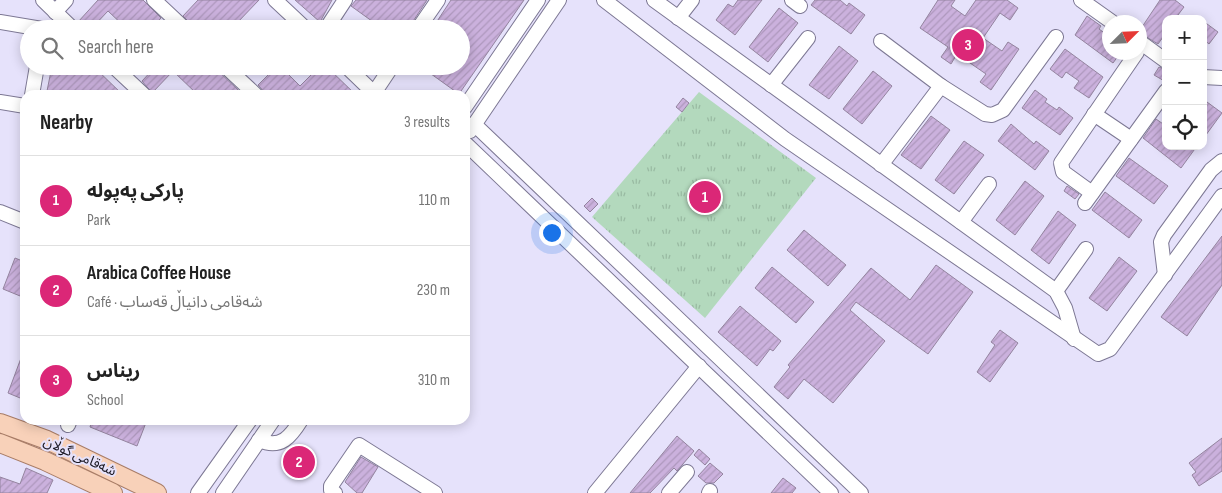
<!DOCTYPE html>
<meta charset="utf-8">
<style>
:root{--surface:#fff;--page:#f2f2f2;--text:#222;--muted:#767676;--line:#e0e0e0;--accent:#db2777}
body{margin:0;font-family:"Sofia Sans Condensed","Noto Sans Arabic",sans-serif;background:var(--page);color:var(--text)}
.controls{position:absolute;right:15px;top:15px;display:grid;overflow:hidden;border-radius:10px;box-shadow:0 2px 12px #0003}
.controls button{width:45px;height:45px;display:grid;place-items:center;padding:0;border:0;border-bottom:1px solid var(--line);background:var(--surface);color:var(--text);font:25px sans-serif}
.compass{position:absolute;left:1102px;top:15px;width:45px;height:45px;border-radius:50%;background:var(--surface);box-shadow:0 2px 12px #0003;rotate:66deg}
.you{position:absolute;left:551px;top:232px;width:18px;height:18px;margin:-12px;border:4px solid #fff;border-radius:50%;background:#1a73e8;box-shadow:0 0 0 8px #1a73e833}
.badge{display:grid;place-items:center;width:32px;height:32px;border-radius:50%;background:var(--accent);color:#fff;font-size:16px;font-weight:700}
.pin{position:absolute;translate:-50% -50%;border:2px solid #fff;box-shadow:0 1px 5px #0006}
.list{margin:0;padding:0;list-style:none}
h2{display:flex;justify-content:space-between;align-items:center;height:65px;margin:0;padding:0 20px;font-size:21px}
h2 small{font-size:16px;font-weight:400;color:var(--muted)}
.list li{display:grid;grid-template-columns:32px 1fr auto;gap:15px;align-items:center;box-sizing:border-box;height:90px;padding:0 20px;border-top:1px solid var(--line)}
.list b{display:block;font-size:19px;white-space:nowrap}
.list p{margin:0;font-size:16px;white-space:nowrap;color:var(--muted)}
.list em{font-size:16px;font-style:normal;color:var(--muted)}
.icon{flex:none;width:28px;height:28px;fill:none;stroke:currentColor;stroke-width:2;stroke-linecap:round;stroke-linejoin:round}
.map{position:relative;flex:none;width:1222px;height:493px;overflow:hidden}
.search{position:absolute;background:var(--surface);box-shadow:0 2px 12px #0003;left:20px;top:20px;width:450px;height:55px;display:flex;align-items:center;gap:12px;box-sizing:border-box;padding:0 18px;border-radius:28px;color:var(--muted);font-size:19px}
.panel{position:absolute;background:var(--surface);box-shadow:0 2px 12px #0003;left:20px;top:90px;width:450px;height:335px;border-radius:15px}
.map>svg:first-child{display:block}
.park{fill:url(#park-tufts)}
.building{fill:url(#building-hatch);stroke:#94849f}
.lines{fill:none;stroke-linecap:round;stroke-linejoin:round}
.minor-casing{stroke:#7d7894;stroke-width:16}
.major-casing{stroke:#a87c66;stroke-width:20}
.minor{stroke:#fff;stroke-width:14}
.major{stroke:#f8d1b9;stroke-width:18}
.labels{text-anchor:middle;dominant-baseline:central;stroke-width:4;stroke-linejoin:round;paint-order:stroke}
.street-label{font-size:14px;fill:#1a1823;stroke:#e6e2fb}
</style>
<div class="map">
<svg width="1222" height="493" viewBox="0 0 1222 493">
<defs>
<pattern id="park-tufts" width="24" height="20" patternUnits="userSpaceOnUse" patternTransform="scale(1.25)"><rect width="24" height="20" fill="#b3d9bd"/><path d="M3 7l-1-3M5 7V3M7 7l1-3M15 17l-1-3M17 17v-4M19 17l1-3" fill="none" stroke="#99baa2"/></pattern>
<pattern id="building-hatch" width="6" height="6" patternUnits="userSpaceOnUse" patternTransform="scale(1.25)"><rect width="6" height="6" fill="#cbb1dd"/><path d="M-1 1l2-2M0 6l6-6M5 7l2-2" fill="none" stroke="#ae98bd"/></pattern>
</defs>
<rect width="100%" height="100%" fill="#e6e2fb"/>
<!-- park -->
<path class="park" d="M699 92 816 178 705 318 592 217Z"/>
<!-- building -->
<g class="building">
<path d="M98 0H143L161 18 151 29H127L108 11 91 29H83L78 22Z"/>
<path d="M198 0H259L236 24 240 29H196L183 16Z"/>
<path d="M295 0H332L320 22Z"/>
<path d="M356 0H427L408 29H373L376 24 351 6Z"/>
<path d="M451 0H524L459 94 420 66H461V29H432Z"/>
<path d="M738 0H762L735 35 716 20 728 4 733 7Z"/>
<path d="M815 0H840L847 6 849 3 865 15 851 34 811 5Z"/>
<path d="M938 0H955L951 6 965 16 976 0H1007L1018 8 1010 20 1000 13 983 38 1002 51 1008 42 1019 49 991 90 980 82 986 74 957 54 951 64 941 57 948 47 920 28Z"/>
<path d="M1160 0H1175L1184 7 1175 19H1166V33L1158 44 1140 33V30Z"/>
<path d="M779 8 798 23 768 62 749 47Z"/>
<path d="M1087 16 1101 26 1099 29 1110 37V52H1121L1113 63 1075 35Z"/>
<path d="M1203 21 1218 32 1209 44 1203 39Z"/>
<path d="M839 46 858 61 829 99 809 85Z"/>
<path d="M1065 49 1103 77 1089 98 1074 88 1079 81 1066 72 1062 78 1050 69Z"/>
<path d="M52 66H93L123 95H79L47 91Z"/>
<path d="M156 66H213L238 90 233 95H198L173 71 152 93 142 81Z"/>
<path d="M238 66H256L247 75Z"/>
<path d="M277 66H298L289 75 300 86 320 66H326L356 95H267L258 85Z"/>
<path d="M1159 67 1166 70V82L1154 75Z"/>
<path d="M873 71 892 86 862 124 843 109Z"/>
<path d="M1035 90 1047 99 1045 102 1057 110 1059 107 1073 118 1060 135 1022 108Z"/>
<path d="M683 98 689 103 682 112 676 107Z"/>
<path d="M1207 102 1222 113 1203 139V108Z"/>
<path d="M931 116 950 130 921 169 901 155Z"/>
<path d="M1156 119 1166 126V146H1197L1181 168 1143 138Z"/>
<path d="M1011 124 1034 144 1036 141 1049 151 1035 170 998 141Z"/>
<path d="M964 141 984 155 954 194 935 180Z"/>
<path d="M1129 158 1168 186 1154 204 1116 176Z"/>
<path d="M1025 181 1044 196 1015 235 996 220Z"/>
<path d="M1067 186 1079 194 1075 199 1064 191Z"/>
<path d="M1105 192 1142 220 1129 238 1092 210Z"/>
<path d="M592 198 598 204 590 212 584 206Z"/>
<path d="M1058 211 1076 225 1049 264 1031 250Z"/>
<path d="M804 230 846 265 828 286 787 250Z"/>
<path d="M1222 236V285L1187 336 1161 317Z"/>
<path d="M1119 257 1137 271 1107 311 1089 298Z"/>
<path d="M15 258 25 262V298L3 289Z"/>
<path d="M936 265 973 292 928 354 856 302 850 310 885 341 833 403 804 379 788 399 774 387 790 367 788 365 871 268 910 300Z"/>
<path d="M772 267 814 302 796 323 755 288Z"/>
<path d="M740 306 781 341 773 351 770 349 757 366 718 332Z"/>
<path d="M1000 330 1018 343 990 382 977 372 995 345 991 342Z"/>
<path d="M24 350H25V400L8 393Z"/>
<path d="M92 420H147L137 446 90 427Z"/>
<path d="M677 436 694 451 677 471 674 468 650 493H630Z"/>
<path d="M1222 438V471L1199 486 1192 475 1196 472 1189 463Z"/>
<path d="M699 449 710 459 705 465 694 455Z"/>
<path d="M361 457 378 467 362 493H357L345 482Z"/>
<path d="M710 463 723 474 714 483H706L698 476Z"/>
<path d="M26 468 53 480 47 493H0V477L20 484Z"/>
<path d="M783 478 796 488 792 493H771Z"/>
</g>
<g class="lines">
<!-- minor casing -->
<g class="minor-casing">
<g id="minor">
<path d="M43 0 73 29"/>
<path d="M154 0 185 29"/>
<path d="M275 0 306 29"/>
<path d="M604 0 785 139 1098 354 1110 349 1222 196"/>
<path d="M654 0 1056 291 1065 308 1074 339"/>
<path d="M792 0 800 6"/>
<path d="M1081 0 1112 22"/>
<path d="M55 12 66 0"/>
<path d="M678 18 692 0"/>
<path d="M0 22 42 29"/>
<path d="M326 29 345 0"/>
<path d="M418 29 438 0"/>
<path d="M881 41 941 86"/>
<path d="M1140 42 1166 61"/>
<path d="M113 66 144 95"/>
<path d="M225 66 256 95"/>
<path d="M346 66 376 95"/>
<path d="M1203 77 1222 78"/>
<path d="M771 85 808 38"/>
<path d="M374 93 392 66"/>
<path d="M32 95 37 66"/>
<path d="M0 102 25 106"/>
<path d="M465 107 538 0"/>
<path d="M1094 114 1131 139"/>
<path d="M474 124 861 493"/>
<path d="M470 131 559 0"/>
<path d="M465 143 831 493"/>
<path d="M881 165 941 86 985 114 992 115 1003 110 1056 37"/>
<path d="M1092 193 1063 172 1061 163 1137 52"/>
<path d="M1085 203 1166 91"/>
<path d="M0 212 25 222"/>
<path d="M961 222 989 184"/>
<path d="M1165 275 1161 242 1164 235 1211 170 1222 161"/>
<path d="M1056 291 1086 249"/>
<path d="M68 425 70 420"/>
<path d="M259 440C281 450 291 436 301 420"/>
<path d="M198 493 250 420"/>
<path d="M223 493 273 420"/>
<path d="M335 493 331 490V486L359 445 435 493"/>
<path d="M595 493 699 366"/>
<path d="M669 493 687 472"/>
<path d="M709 493 710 491"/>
</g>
</g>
<!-- major casing -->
<g class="major-casing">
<g id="major">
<path d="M0 423 47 440 157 493"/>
<path d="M0 443 45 461 113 493"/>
</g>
</g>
<!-- minor -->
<use href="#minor" class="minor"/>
<!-- major -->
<use href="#major" class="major"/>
</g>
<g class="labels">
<!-- street labels -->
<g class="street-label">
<text transform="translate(80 456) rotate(24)">شەقامی گوڵان</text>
</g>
</g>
</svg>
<div class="controls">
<button>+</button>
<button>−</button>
<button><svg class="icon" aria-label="locate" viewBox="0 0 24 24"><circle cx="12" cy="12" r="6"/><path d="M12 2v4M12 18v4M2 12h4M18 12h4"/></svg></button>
</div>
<svg class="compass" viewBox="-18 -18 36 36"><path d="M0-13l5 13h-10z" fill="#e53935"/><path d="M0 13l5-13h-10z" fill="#767676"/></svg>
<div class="you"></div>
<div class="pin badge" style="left:705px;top:197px">1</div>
<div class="pin badge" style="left:299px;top:462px">2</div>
<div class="pin badge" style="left:968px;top:45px">3</div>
<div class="search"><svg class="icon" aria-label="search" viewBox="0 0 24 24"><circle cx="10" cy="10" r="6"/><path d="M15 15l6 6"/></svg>Search here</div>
<section class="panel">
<h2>Nearby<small>3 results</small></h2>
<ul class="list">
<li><span class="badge">1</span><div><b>پارکی پەپولە</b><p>Park</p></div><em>110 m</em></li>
<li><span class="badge">2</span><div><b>Arabica Coffee House</b><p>Café · شەقامی دانیاڵ قەساب</p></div><em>230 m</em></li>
<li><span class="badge">3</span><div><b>ريناس</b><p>School</p></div><em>310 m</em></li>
</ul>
</section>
</div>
